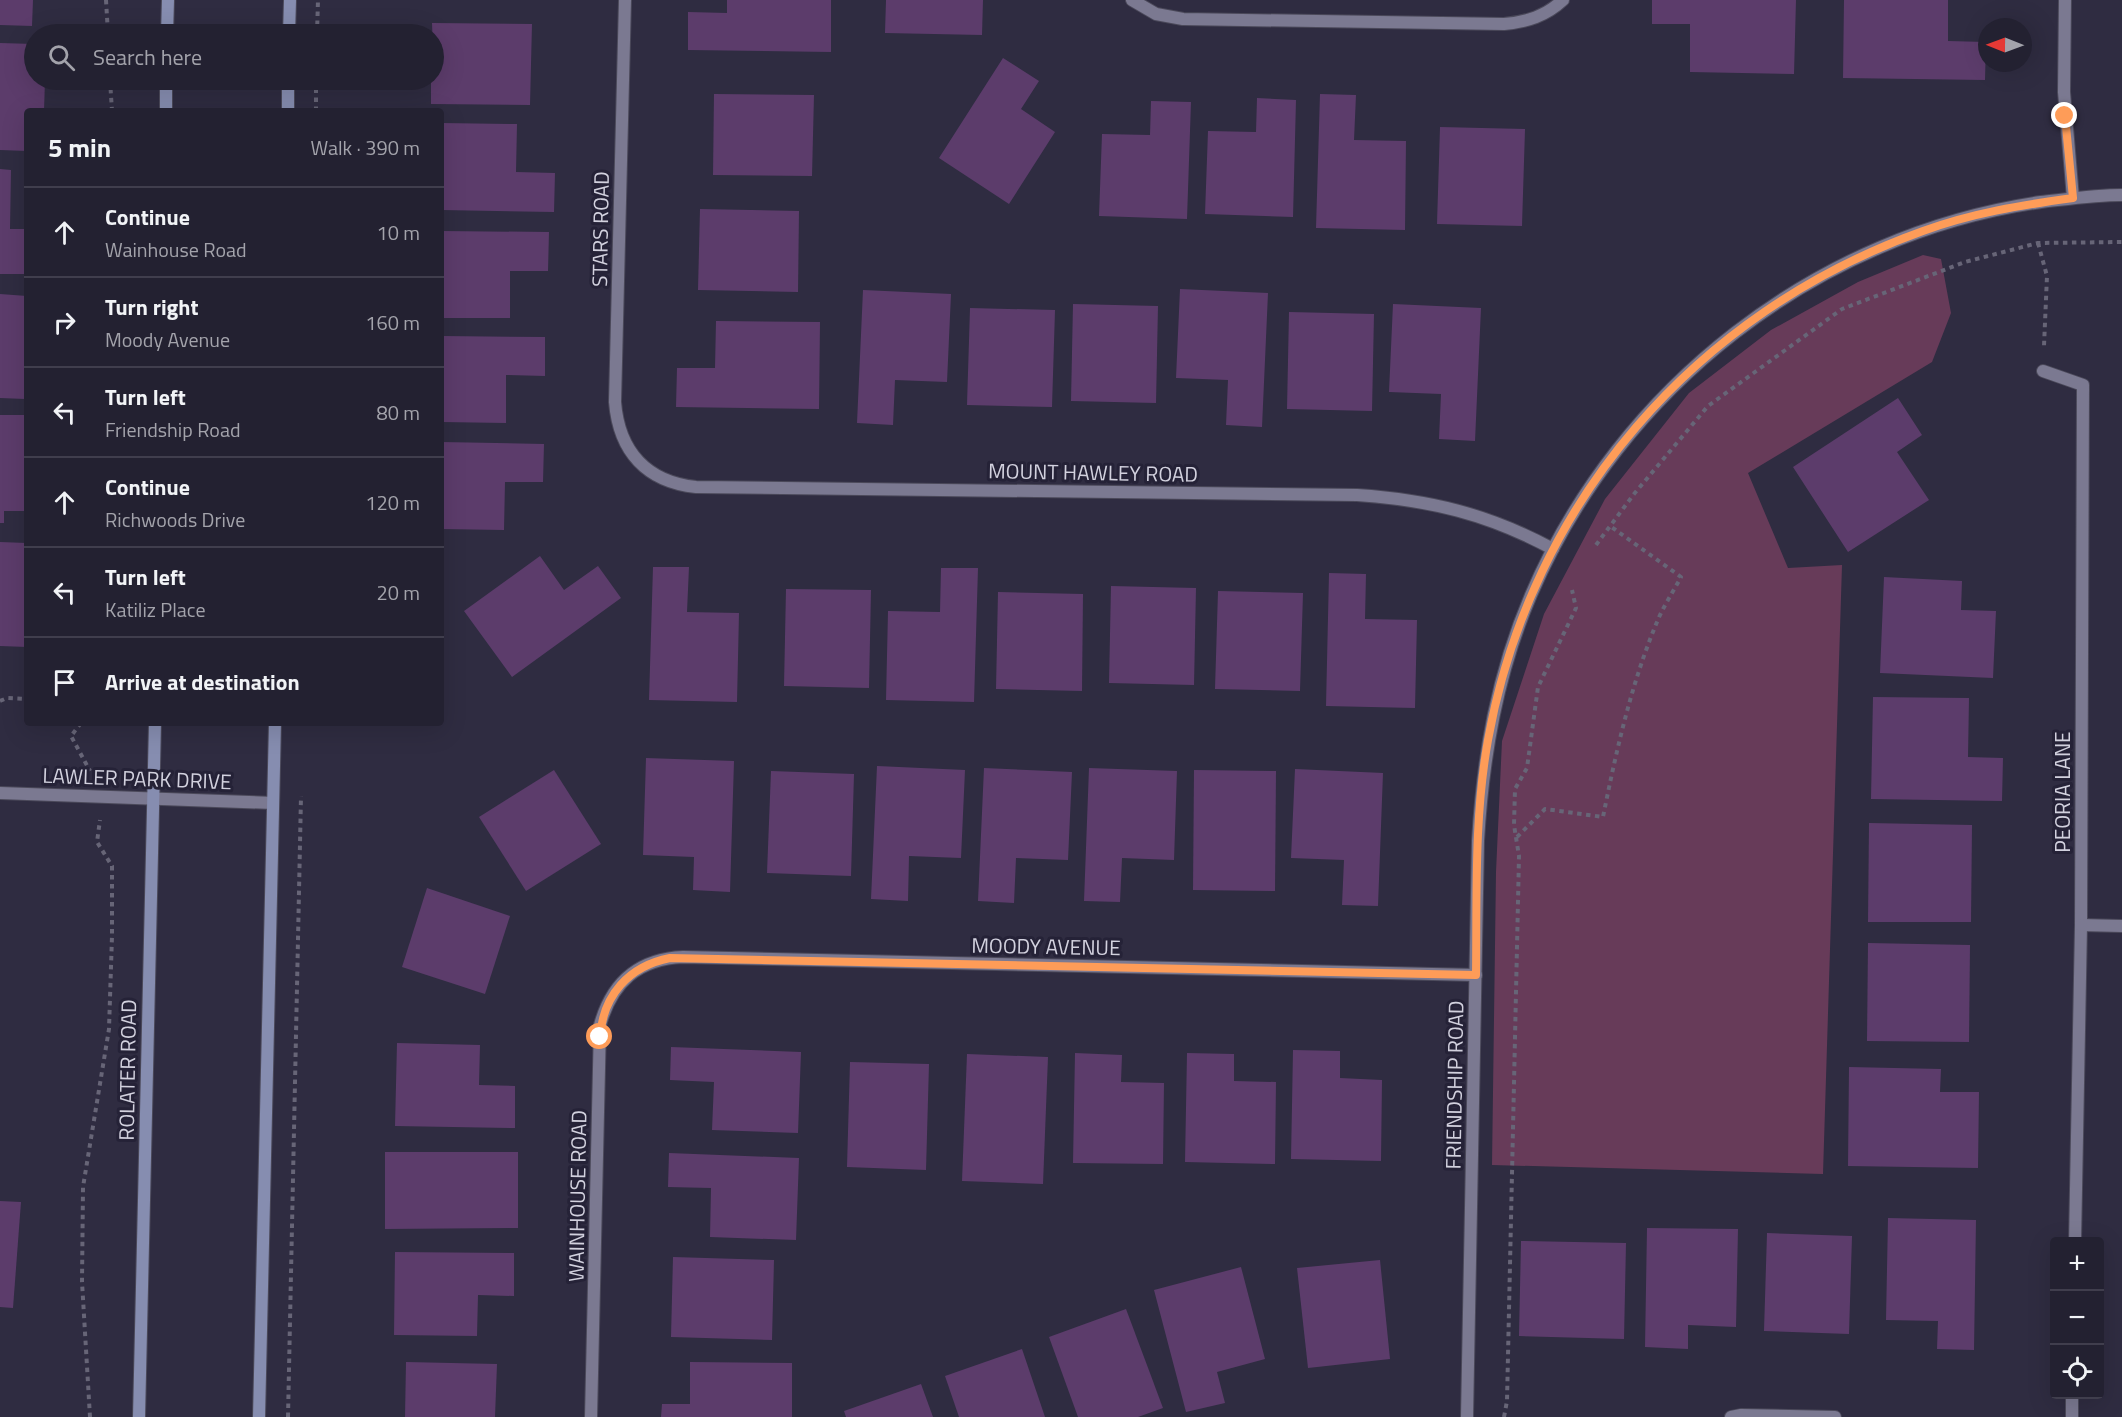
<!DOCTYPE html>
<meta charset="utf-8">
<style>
:root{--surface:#232131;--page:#2f2e3d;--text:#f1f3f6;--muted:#a3a3ab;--line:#403e4d}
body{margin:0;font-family:"Titillium Web",sans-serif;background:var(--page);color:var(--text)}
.controls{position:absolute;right:18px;bottom:18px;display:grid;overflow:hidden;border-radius:6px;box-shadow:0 6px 24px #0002}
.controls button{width:54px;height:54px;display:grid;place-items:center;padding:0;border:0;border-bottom:2px solid var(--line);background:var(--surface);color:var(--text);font:30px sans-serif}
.compass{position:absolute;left:1978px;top:18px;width:54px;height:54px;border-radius:50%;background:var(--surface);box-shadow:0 6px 24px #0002;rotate:271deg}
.stop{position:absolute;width:18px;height:18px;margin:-14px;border:4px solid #fe9c58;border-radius:50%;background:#fff}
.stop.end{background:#fe9c58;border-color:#fff;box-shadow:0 2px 6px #0008}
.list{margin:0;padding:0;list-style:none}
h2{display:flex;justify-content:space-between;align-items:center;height:78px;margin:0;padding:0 24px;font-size:26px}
h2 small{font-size:20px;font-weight:400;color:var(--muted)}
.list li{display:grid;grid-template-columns:39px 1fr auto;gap:18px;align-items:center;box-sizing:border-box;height:90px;padding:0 24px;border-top:2px solid var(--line)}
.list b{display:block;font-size:22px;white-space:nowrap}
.list p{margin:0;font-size:20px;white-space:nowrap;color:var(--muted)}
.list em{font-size:20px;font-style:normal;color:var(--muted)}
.icon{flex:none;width:33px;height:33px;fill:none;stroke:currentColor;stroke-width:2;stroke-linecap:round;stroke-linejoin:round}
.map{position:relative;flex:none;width:2122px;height:1417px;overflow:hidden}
.search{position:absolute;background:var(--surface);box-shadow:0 6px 24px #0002;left:24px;top:24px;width:420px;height:66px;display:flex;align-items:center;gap:15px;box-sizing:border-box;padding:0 21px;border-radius:33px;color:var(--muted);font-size:22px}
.panel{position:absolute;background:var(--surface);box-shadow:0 6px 24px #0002;left:24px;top:108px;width:420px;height:618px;border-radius:6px}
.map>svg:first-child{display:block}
.green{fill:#673b59}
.building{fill:#5c3c6b}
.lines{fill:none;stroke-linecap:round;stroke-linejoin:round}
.minor-casing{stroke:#4b495a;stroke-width:14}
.tertiary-casing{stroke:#4b495a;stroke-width:14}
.secondary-casing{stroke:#4b495a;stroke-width:14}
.path{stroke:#676577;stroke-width:4;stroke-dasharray:4.5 4.5;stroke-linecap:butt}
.minor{stroke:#7b7991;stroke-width:12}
.tertiary{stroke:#7b7991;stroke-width:12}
.secondary{stroke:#868db0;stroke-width:12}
.route{stroke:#fe9c58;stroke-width:8}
.labels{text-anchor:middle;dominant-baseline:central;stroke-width:6;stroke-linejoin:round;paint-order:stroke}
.street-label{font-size:21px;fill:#d2d1de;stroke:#252237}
</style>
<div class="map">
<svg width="2122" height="1417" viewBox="0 0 2122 1417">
<rect width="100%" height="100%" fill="#2f2c41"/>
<!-- green -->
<path class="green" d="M1923 255 1941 259 1951 313 1932 362 1748 473 1788 568 1842 565 1823 1174 1492 1165 1496 872 1502 741 1544 614 1605 499 1689 393 1771 330 1858 282Z"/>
<!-- building -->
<g class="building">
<path d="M0 0H33L32 26 0 25Z"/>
<path d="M727 0H831V52L688 50V12L727 13Z"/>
<path d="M886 0H983L982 35 885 33Z"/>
<path d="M1652 0H1796L1794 74 1690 72V24H1652Z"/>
<path d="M1844 0H1948V41L1986 42 1985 80 1843 78Z"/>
<path d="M432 23 532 24 530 105 431 104V80H434Z"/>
<path d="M0 43 34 44V80H45L44 111H27V151L0 150Z"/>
<path d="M1003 58 1039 81 1021 109 1055 132 1009 204 939 158Z"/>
<path d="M714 94 814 95 812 176 713 175Z"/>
<path d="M1320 94 1356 95 1354 140 1406 141 1405 230 1316 228Z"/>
<path d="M1257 98 1296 100 1293 217 1205 214 1208 131 1256 132Z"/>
<path d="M1151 101 1191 102 1187 219 1099 216 1102 134 1150 135Z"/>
<path d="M441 123 517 124 516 172 555 173 554 212 441 210Z"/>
<path d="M1440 127 1525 129 1522 226 1437 224Z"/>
<path d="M0 169 11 170 10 229H27V274H0Z"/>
<path d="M700 209 799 211 798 292 698 290Z"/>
<path d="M441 231 549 232 548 271H510V318H441Z"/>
<path d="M1180 289 1268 293 1262 427 1226 425 1228 380 1176 378Z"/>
<path d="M863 290 951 294 947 382 895 380 893 425 857 423Z"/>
<path d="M0 294 27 296 25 399 0 398Z"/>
<path d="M1073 304 1158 306 1156 403 1071 401Z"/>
<path d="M1393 304 1481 308 1475 441 1439 439 1441 394 1389 392Z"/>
<path d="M970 308 1055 310 1052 407 967 405Z"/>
<path d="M1289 312 1374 314 1372 411 1287 409Z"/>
<path d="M716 321 820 322 819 409 676 407 677 368H715Z"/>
<path d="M441 336 545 337V376L506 375V423L441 422Z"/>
<path d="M1898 398 1922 435 1897 452 1929 500 1848 552 1793 467Z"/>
<path d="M0 415H27V511H4V523H0Z"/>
<path d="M441 442 544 444 543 482H505L504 530 441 529Z"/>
<path d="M0 542 27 543V647L0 646Z"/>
<path d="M540 556 564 590 598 566 621 598 512 677 464 611Z"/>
<path d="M653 567H689L687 612 739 613 737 702 649 700Z"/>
<path d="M941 568H978L974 702 886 700 888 611 940 612Z"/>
<path d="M1329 573 1366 574 1365 619 1417 620 1415 708 1326 706Z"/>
<path d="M1884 577 1962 581 1961 610 1996 611 1993 678 1880 673Z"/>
<path d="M1111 586 1196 588 1194 685 1109 683Z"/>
<path d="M786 589 871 590 869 688 784 686Z"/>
<path d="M1218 591 1303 593 1300 691 1215 689Z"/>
<path d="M998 592 1083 594 1082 691 996 689Z"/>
<path d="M1873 697 1969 698 1968 757 2003 758 2002 801 1871 799Z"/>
<path d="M646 758 734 761 730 892 693 890 694 857 643 855Z"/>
<path d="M877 766 965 770 961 858 909 856 908 901 871 899Z"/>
<path d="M984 768 1072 772 1068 860 1016 858 1014 903 978 901Z"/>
<path d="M1089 768 1177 771 1174 860 1122 858 1120 902 1084 901Z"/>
<path d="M1295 769 1383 773 1378 906 1342 905 1344 860 1291 858Z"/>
<path d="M554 770 601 844 526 891 479 817Z"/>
<path d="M1194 770 1276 771 1275 891 1193 890Z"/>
<path d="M771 771 854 774 851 876 767 873Z"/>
<path d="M1869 823 1972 825 1971 922H1868Z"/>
<path d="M427 888 510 916 485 994 402 967Z"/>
<path d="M1868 943 1970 945 1969 1042 1867 1041Z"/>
<path d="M397 1043 480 1045 479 1085 515 1086V1128L395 1126Z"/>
<path d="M671 1047 801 1052 798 1133 712 1130 714 1082 670 1080Z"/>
<path d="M1293 1050 1340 1051V1078L1382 1080 1381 1161 1291 1159Z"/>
<path d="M1075 1053 1122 1055 1121 1082 1164 1083 1163 1164 1073 1163Z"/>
<path d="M1187 1053 1234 1054V1081L1276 1082 1275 1164 1185 1162Z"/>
<path d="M967 1054 1048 1057 1043 1184 962 1181Z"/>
<path d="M850 1062 929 1064 926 1170 847 1167Z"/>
<path d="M1849 1067 1941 1069 1940 1092H1979L1978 1168 1848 1166Z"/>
<path d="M385 1152H518V1228L385 1229Z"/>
<path d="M669 1153 799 1158 796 1240 710 1237 711 1188 668 1187Z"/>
<path d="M0 1201 21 1202 13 1308 0 1307Z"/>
<path d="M1888 1218 1976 1220 1974 1350 1937 1349 1938 1321 1886 1320Z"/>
<path d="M1647 1228 1738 1229 1736 1327 1688 1325V1349L1645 1347Z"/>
<path d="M1767 1233 1852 1236 1849 1334 1764 1331Z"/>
<path d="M1521 1241 1626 1243 1624 1339 1519 1336Z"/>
<path d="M395 1252 514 1253V1296L478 1295 477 1336 394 1335Z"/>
<path d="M673 1257 774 1260 772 1340 671 1337Z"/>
<path d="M1380 1260 1390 1359 1308 1368 1297 1268Z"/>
<path d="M1241 1267 1265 1359 1217 1372 1225 1403 1186 1412 1154 1290Z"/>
<path d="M1126 1309 1163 1408 1138 1417H1078L1049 1337Z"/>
<path d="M1022 1349 1045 1417H959L945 1376Z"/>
<path d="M406 1362 497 1364 495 1417H405Z"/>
<path d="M690 1362 792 1363V1417H661L662 1404H690Z"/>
<path d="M921 1384 933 1417H846L844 1411Z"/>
</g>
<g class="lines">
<!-- minor casing -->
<g class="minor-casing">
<g id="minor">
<path d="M625 0 615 402C619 452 647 482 696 487L1357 495C1430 500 1488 514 1553 549"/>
<path d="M1132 0 1156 14 1183 19 1504 24C1527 22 1546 16 1563 0"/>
<path d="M2065 0 2064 92 2073 198"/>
<path d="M2043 371 2083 385 2081 925 2075 1242"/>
<path d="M0 793 273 803"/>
<path d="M2081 925 2122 926"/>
<path d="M591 1417 600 1025C612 982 638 959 683 957L1476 975"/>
<path d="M1731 1417 1741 1415 1835 1417"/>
<path d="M2072 1417V1394"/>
</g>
</g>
<!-- tertiary casing -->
<g class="tertiary-casing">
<path id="tertiary" d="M1467 1417 1478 841C1483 756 1497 674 1531 595 1620 387 1817 234 2041 202 2068 199 2095 195 2122 195"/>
</g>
<!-- secondary casing -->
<g class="secondary-casing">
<g id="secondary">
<path d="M167 34 168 0"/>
<path d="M289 34 290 0"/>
<path d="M166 111V80"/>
<path d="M288 111V80"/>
<path d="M139 1417 155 723"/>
<path d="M259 1417 275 723"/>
</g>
</g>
<!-- path -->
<g class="path">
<path d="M106 0 108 34"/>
<path d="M317 34 318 0"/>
<path d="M110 80 112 111"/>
<path d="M316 111V80"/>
<path d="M2038 243 2047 276 2044 346"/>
<path d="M1596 545 1634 494 1708 406 1842 309 1965 262 2038 243 2122 242"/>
<path d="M0 701 7 698 27 699"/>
<path d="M81 723 71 736 90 771"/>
<path d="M1517 837 1545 809 1603 817C1616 752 1631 684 1657 622 1663 607 1673 592 1681 577L1610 526"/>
<path d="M90 1417 82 1282 83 1187 109 1029 112 936V866L97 842 100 820"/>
<path d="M288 1417 301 796"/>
<path d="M1504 1417 1507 1401 1519 856 1514 825 1515 789 1527 768 1538 687 1576 608 1572 590"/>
</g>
<!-- minor -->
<use href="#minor" class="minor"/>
<!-- tertiary -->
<use href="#tertiary" class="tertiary"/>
<!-- secondary -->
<use href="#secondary" class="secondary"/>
</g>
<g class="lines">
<!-- route -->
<path class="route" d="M600 1037C603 995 629 966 670 958L1476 975C1477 897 1474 817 1488 740 1531 502 1696 312 1923 231 1972 213 2022 205 2073 198L2065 116"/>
</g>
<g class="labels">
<!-- street labels -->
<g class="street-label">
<text transform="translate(600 229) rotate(-89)">STARS ROAD</text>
<text transform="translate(1093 472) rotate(1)">MOUNT HAWLEY ROAD</text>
<text transform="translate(137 778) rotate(2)">LAWLER PARK DRIVE</text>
<text transform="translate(2062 792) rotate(-90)">PEORIA LANE</text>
<text transform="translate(1046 946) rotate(1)">MOODY AVENUE</text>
<text transform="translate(127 1070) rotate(-89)">ROLATER ROAD</text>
<text transform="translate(1454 1085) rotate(-89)">FRIENDSHIP ROAD</text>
<text transform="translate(577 1196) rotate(-89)">WAINHOUSE ROAD</text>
</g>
</g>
</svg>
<div class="controls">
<button>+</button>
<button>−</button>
<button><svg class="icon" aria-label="locate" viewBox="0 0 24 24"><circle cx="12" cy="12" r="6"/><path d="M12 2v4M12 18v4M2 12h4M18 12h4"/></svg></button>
</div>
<svg class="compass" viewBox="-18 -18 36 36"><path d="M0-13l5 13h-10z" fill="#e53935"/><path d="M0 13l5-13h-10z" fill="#a3a3ab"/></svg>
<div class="stop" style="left:600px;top:1037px"></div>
<div class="stop end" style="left:2065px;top:116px"></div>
<div class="search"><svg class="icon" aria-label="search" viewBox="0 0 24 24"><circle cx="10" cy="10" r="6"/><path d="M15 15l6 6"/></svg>Search here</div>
<section class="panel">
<h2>5 min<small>Walk · 390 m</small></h2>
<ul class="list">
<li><svg class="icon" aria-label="ahead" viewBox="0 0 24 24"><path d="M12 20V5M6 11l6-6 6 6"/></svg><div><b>Continue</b><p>Wainhouse Road</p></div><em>10 m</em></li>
<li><svg class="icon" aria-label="right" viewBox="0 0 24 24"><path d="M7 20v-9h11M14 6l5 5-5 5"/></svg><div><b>Turn right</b><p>Moody Avenue</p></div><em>160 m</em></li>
<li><svg class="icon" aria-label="left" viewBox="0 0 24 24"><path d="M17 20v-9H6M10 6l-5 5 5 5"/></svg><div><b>Turn left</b><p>Friendship Road</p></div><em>80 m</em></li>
<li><svg class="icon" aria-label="ahead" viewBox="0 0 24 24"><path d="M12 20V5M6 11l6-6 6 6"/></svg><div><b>Continue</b><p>Richwoods Drive</p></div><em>120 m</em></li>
<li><svg class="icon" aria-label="left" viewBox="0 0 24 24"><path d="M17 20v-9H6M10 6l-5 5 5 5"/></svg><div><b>Turn left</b><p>Katiliz Place</p></div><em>20 m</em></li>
<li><svg class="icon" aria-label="arrive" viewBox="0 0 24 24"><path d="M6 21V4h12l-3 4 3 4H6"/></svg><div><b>Arrive at destination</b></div></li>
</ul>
</section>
</div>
